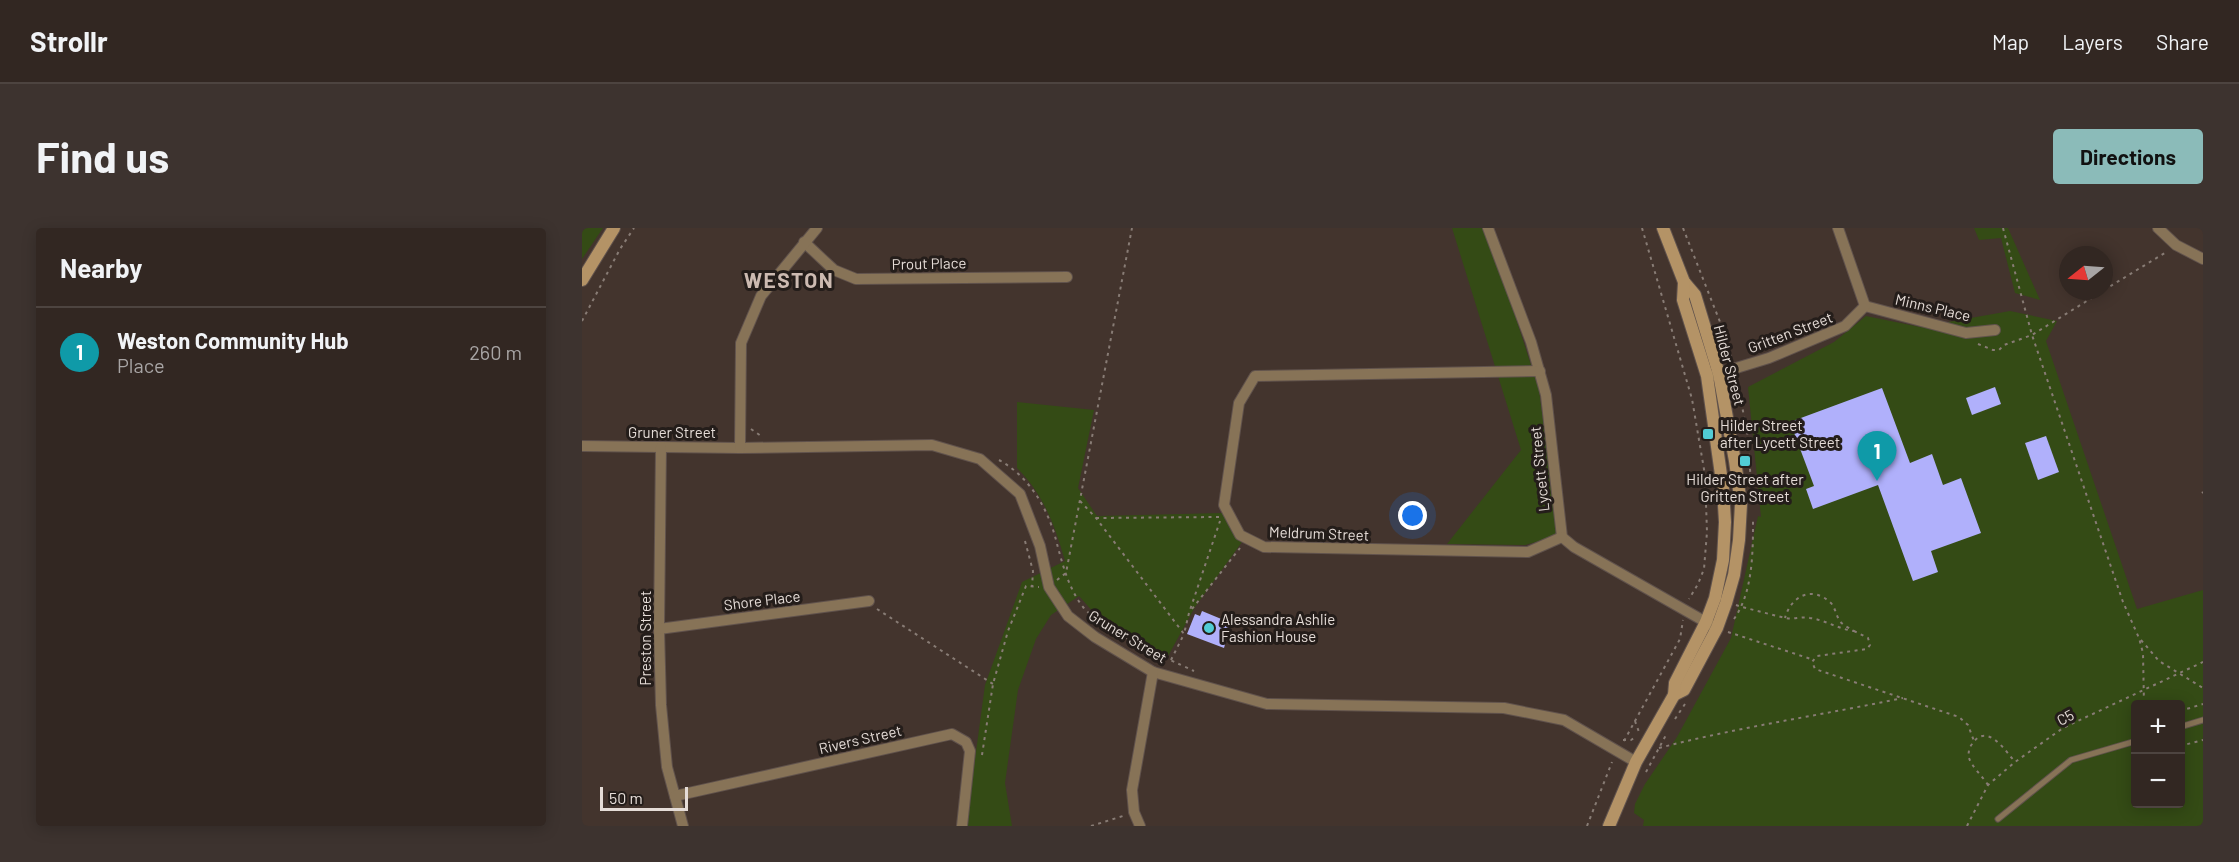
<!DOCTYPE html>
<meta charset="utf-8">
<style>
:root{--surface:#322722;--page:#3d332f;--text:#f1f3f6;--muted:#a8a5a5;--line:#4d4440;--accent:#8bbbb9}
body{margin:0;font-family:Barlow,sans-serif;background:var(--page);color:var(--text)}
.controls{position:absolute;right:18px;bottom:18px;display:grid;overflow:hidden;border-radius:6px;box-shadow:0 3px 15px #0003}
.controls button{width:54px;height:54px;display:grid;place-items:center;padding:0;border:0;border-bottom:2px solid var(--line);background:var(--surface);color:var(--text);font:30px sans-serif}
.compass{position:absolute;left:1477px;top:18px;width:54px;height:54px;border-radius:50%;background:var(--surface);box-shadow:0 3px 15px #0003;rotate:253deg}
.scale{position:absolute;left:18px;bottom:15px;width:88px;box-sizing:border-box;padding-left:6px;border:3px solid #e5dcd7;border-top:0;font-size:16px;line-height:21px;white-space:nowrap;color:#e5dcd7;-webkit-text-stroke:4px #241d1a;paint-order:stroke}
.you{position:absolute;left:831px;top:288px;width:21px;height:21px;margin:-15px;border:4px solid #fff;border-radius:50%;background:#1a73e8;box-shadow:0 0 0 9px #1a73e833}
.badge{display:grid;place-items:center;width:39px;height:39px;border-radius:50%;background:var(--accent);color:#fff;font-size:20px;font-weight:700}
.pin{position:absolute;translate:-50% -50px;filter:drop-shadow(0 2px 3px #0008)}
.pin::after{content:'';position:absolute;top:32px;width:21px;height:18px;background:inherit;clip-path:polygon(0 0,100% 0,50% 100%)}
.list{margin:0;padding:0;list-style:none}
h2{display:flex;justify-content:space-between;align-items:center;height:78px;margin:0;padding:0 24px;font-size:26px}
h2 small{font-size:20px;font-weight:400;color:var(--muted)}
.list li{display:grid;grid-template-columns:39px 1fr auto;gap:18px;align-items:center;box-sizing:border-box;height:90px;padding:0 24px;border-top:2px solid var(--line)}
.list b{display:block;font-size:22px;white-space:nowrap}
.list p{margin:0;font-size:20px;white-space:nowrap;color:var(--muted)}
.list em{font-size:20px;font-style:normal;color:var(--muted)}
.map{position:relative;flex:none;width:1621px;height:598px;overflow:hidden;border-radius:6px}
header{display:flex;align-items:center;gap:36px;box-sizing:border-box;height:84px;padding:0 30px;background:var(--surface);border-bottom:2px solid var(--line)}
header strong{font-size:28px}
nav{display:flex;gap:33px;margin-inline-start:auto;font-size:21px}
.intro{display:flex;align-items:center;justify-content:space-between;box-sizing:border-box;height:144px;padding:0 36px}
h1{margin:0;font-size:42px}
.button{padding:15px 27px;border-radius:6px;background:var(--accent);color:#111;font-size:21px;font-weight:700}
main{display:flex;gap:36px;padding:0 36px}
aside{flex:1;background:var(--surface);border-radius:6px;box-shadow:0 3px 15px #0003}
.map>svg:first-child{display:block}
.green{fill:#344b15;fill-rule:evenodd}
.building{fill:#b0b0fb}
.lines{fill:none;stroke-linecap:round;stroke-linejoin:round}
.lane-casing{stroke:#60524c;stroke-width:7}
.street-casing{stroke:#60524c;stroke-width:12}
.secondary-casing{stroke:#60524c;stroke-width:14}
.path{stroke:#887c75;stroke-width:2;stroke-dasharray:3 4.5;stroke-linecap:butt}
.lane{stroke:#877357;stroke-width:5}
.street{stroke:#877357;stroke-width:10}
.secondary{stroke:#b49366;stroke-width:12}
.poi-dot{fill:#51ccd5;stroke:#241d1a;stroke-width:2}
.labels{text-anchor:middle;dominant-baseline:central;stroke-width:6;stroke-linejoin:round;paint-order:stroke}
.street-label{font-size:15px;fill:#e5dcd7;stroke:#241d1a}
.poi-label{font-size:15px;fill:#e5dcd7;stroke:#241d1a;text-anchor:start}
.district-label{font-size:21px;font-weight:bold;letter-spacing:1.5px;fill:#ccbab1;stroke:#241d1a}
</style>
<header>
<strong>Strollr</strong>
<nav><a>Map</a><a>Layers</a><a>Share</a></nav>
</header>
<div class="intro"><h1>Find us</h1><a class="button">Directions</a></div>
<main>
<aside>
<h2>Nearby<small></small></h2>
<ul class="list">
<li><span class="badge" style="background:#0f9aa8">1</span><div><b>Weston Community Hub</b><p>Place</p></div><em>260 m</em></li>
</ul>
</aside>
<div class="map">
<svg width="1621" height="598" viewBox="0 0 1621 598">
<rect width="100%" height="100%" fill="#43342d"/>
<!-- green -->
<g class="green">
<path d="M0 0H21L0 31Z"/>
<path d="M870 0H905L957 162 976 308 943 317 865 316 939 222Z"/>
<path d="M1392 0H1426L1458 72 1433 65 1419 10 1397 12Z"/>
<path d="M1428 83 1475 93 1464 113 1555 381 1621 362V598H1061L1062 592 1052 585 1053 576 1063 556 1095 509 1149 410 1176 288 1179 289 1166 159 1252 114 1284 88 1338 99ZM1554 476H1598V576H1554Z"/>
<path d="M435 174 512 182 496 260 515 288 641 285 660 314 613 379 586 428 513 386 497 368 469 387 454 411 436 462 423 555 430 598H384L403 457 440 354 483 333C473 298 462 267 435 240Z"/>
</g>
<!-- building -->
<g class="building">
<path d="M1413 159 1419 176 1390 187 1384 170Z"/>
<path d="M1300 160 1328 235 1350 226 1361 257 1379 250 1399 305 1349 323 1356 344 1331 353 1296 257 1231 281 1224 261 1232 258 1208 194Z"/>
<path d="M1464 208 1477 244 1456 252 1443 215Z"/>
<path d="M620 383 649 395 642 420 605 406 613 386 618 388Z"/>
</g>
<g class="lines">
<!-- lane casing -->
<g class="lane-casing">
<g id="lane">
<path d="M1598 499 1621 492"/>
<path d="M1416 591 1489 532 1554 513"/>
</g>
</g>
<!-- street casing -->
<g class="street-casing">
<g id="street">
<path d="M906 0 949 114 964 167 980 309 992 319 1129 397"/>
<path d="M1576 0 1594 17 1621 31"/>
<path d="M222 14 252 42 274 51 485 49"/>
<path d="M1283 78 1384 105 1413 102"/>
<path d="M958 143 673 148 657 175 642 277 658 307 682 319 946 324 980 309"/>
<path d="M1128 148 1187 130 1263 98 1283 78 1256 0"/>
<path d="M0 218 158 220 350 217 398 231 438 266 458 318 467 359 486 388 513 409 571 444 685 476 922 480 982 492 1054 534"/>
<path d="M79 219 77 401 79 477 85 539 101 598"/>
<path d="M158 220 159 115 179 68 235 0"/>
<path d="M77 401 287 373"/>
<path d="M93 568 370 506 384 514 388 523 380 598"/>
<path d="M558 598 552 584 550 562 571 444"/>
</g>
</g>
<!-- secondary casing -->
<g class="secondary-casing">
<g id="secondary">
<path d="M1081 0 1102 54 1113 67 1137 146 1153 233 1159 276 1157 312 1152 347 1144 375 1135 400 1102 462 1092 467"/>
<path d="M0 52 32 0"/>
<path d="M1027 598 1054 534 1092 467 1093 455 1124 394 1133 370 1141 332 1143 294 1141 261 1125 148 1101 72 1102 54"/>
</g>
</g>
<!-- path -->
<g class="path">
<path d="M1060 0 1110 171 1123 247 1125 304 1122 341 1116 356 1107 371"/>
<path d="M1101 0 1140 99 1149 129"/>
<path d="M1421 0 1450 107 1541 374 1557 410 1561 425 1562 476"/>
<path d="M1522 62 1586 23"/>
<path d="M0 93 38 21 52 0"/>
<path d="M1396 116 1411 122H1417L1422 117 1450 107 1521 63"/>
<path d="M1155 152 1166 209 1169 257"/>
<path d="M169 201 179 208"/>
<path d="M417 232C448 249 467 282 475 316 481 338 487 361 501 379 521 403 582 429 612 443"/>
<path d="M1620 265 1621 264"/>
<path d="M498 273 514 290 602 406 607 385 638 293"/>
<path d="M514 290 637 289"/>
<path d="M443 313 451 343 450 359"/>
<path d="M475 352 484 345 550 0"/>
<path d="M1154 377 1160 379 1203 390C1211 392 1219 388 1228 390 1243 392 1256 401 1272 403 1267 400 1260 397 1257 392 1254 386 1253 380 1249 375 1230 357 1209 368 1203 390"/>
<path d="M295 381 411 456"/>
<path d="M610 381 658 320"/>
<path d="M1152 391C1171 364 1171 324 1171 292"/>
<path d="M1272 403 1286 410 1288 417 1285 421 1235 428 1230 434 1233 441 1377 489 1386 497 1392 513"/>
<path d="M1146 404 1229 431"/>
<path d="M1559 412 1577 433 1621 460"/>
<path d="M589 432 602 406"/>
<path d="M1598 483 1621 476"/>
<path d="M1093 491 1103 476"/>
<path d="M1053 493 1057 504"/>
<path d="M1041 512H1049L1054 509"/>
<path d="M1042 513 1098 411 1101 392"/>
<path d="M1598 518 1621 512"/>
<path d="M1077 520C1157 499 1240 487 1321 470"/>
<path d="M400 527 411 456 426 403 444 358 457 359"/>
<path d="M1064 544 1084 507"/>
<path d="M1406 557C1401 549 1390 539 1387 530 1386 525 1387 520 1390 516 1405 494 1423 522 1433 534"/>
<path d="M509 598 541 588"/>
<path d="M1005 598 1030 534"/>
<path d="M1385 598 1406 557 1433 534 1481 500 1621 434"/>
</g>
<!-- lane -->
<use href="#lane" class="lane"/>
<!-- street -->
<use href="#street" class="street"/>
<!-- secondary -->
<use href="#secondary" class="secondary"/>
</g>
<!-- markers -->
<g class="poi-dot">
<rect x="1120" y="200" width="12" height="12" rx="3"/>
<rect x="1157" y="227" width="12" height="12" rx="3"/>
<circle cx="627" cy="400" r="6"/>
</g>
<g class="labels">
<!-- street labels -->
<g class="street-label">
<text transform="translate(347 35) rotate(-1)">Prout Place</text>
<text transform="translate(1351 79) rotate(13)">Minns Place</text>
<text transform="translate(1208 104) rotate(-21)">Gritten Street</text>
<text transform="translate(1148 137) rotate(75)">Hilder Street</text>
<text x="90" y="204">Gruner Street</text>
<text transform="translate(957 241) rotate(-96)">Lycett Street</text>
<text transform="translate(737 305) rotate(2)">Meldrum Street</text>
<text transform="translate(180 372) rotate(-7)">Shore Place</text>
<text transform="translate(546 408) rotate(31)">Gruner Street</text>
<text transform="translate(63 410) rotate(-90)">Preston Street</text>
<text transform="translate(1483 489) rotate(-28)">C5</text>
<text transform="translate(278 511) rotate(-13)">Rivers Street</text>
</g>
<!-- poi labels -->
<g class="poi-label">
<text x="1138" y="197">Hilder Street<tspan x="1138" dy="17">after Lycett Street</tspan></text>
<text x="1163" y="251" text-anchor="middle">Hilder Street after<tspan x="1163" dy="17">Gritten Street</tspan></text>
<text x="639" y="391">Alessandra Ashlie<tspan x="639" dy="17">Fashion House</tspan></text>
</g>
<!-- district labels -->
<g class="district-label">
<text x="207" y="51">WESTON</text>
</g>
</g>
</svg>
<div class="controls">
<button>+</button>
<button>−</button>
</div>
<svg class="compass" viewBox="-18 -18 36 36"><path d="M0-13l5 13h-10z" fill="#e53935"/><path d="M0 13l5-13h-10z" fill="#a8a5a5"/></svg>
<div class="scale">50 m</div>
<div class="you"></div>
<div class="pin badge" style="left:1295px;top:253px;background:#0f9aa8">1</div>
</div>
</main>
